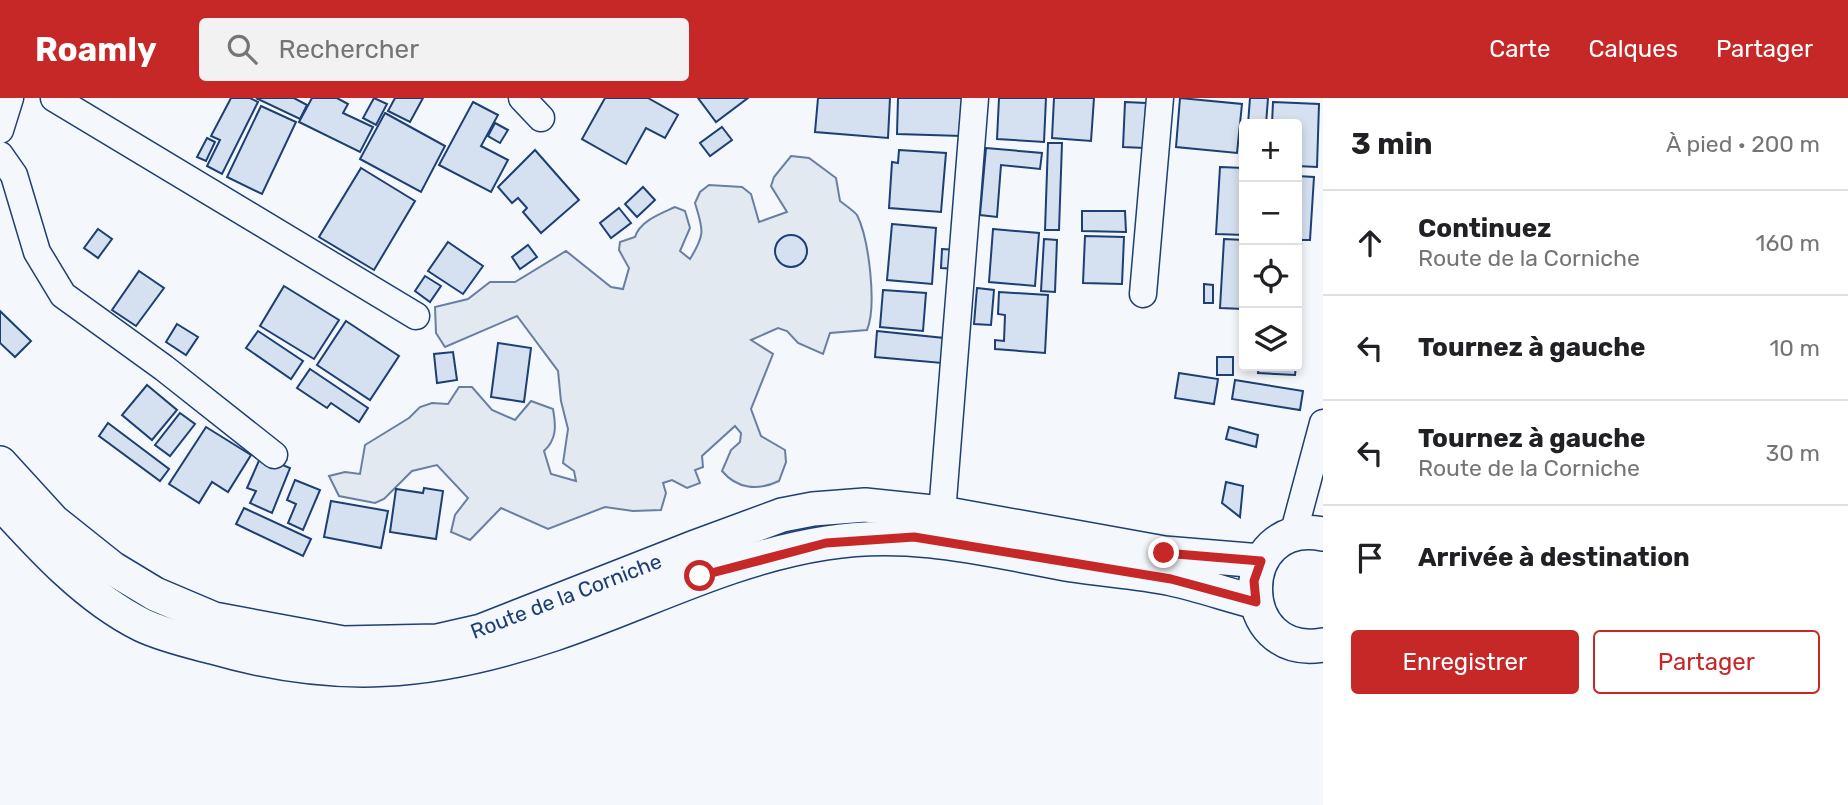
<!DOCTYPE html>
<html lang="fr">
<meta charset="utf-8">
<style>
:root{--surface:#fff;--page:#f2f2f2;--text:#202124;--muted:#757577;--line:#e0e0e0;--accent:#c62828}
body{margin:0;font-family:Rubik,sans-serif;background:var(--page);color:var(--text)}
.controls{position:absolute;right:21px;top:21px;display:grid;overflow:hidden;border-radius:7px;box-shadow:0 4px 10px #0003}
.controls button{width:63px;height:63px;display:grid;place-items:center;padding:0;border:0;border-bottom:2px solid var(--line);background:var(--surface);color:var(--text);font:35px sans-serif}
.stop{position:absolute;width:21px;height:21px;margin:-16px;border:5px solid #c62828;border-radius:50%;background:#fff}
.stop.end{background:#c62828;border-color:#fff;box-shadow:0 2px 7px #0008}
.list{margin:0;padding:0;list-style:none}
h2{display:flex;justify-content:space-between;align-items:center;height:91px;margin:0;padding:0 28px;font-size:30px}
h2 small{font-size:23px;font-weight:400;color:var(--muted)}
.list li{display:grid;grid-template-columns:46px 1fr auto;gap:21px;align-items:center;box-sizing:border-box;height:105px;padding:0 28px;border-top:2px solid var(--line)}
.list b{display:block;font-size:26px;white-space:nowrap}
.list p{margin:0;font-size:23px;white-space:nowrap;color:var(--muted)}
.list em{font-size:23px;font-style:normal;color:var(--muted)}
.actions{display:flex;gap:14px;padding:21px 28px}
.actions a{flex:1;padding:16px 0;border:2px solid var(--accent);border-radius:7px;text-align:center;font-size:24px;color:var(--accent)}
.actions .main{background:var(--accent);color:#fff}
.icon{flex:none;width:38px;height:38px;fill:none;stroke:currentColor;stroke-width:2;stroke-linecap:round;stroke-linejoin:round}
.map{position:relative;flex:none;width:1323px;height:707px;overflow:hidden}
header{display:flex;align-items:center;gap:42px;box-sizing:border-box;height:98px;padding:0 35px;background:var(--accent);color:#fff}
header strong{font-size:33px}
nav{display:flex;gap:38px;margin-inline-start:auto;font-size:24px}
.search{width:490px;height:63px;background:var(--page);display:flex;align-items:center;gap:18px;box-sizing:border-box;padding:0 24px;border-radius:7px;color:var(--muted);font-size:26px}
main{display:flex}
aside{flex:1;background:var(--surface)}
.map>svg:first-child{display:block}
.green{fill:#e3e9f0;stroke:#687fa3;stroke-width:2}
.building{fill:#d5e0f0;stroke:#1d3f73;stroke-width:2}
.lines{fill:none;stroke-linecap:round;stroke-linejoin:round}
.minor-casing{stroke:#1d3f73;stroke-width:29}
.major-casing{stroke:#1d3f73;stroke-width:36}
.minor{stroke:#f4f7fb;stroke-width:26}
.major{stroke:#f4f7fb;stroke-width:33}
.route{stroke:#c62828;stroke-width:9}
.labels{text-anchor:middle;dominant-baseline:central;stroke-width:5;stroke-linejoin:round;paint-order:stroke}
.street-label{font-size:21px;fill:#1d3f73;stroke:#f4f7fb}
</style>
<header>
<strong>Roamly</strong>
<div class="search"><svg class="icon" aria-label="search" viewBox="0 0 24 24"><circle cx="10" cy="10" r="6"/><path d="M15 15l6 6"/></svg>Rechercher</div>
<nav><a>Carte</a><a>Calques</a><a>Partager</a></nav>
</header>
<main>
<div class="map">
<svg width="1323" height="707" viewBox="0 0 1323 707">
<rect width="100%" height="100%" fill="#f4f7fb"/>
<!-- green -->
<path class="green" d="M791 58 809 60 836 80 840 103C845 107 853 112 857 117 869 141 877 208 867 232L830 235 823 256 798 245 787 233 778 230 751 242 773 256 751 311 761 338 785 352 786 364 779 383C758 393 737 391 722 373L731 352 740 344 741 335 735 328 702 358 703 369 695 372 700 385 687 390 672 382 663 385 666 395 661 412 633 413 605 409 548 431 501 410 470 442 451 434 455 417 468 400 437 367 412 373 384 401 375 405 339 398 329 378 345 374 360 376 365 347 409 320 420 309 432 305 448 306 459 289H472L492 312 515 322 531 303 553 311C556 328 557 341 544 353L551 376 576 383 574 373 563 365 568 331 561 303 558 273 517 218 445 249 436 235 435 209 468 201 490 184H515L566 153 611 189 623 191 629 170 619 152 620 144 635 139C640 123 660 116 675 109L685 113 690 130 680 153 690 161C706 135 703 132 695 105L700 94 709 87 742 89 751 96 759 124 787 114 771 88 774 79Z"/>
<!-- building -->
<g class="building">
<path d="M231 0H250L258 4 222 76 207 68 220 42 211 38Z"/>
<path d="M256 0H294L307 7 300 21Z"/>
<path d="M312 0H337L348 6 343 15 373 29 360 54 299 24Z"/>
<path d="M374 0 387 6 376 27 363 20Z"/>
<path d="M395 0H423L410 24 388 13Z"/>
<path d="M605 0H648L678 17 665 40 646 30 626 66 582 41Z"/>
<path d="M698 0H748L716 24Z"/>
<path d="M818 0H890L888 40 815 34Z"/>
<path d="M898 0H964L962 38 897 36Z"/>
<path d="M999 0H1046L1044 44 997 41Z"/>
<path d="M1054 0H1094L1091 43 1052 40Z"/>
<path d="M1180 0 1242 6 1237 55 1176 49Z"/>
<path d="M1250 0H1268L1266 26H1248Z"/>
<path d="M473 4 498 17 481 48 508 62 491 94 439 67Z"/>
<path d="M1125 4 1146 5 1145 50 1123 49Z"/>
<path d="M1273 4 1319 6 1317 69 1297 68V26H1272Z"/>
<path d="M261 8 296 24 262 96 227 79Z"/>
<path d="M385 15 445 48 421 94 360 61Z"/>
<path d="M495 25 508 32 500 45 488 38Z"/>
<path d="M722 29 732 42 710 58 700 45Z"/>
<path d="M207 40 215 44 206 63 197 59Z"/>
<path d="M1048 45H1062L1059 132H1045Z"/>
<path d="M986 50 1042 55 1040 71 1001 67 997 119 980 117Z"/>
<path d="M535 52 579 102 541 135 523 114 527 110 518 100 512 105 498 89Z"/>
<path d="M899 52 946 55 941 114 889 110 892 64 898 65Z"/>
<path d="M1220 69 1244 70V137L1216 136Z"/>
<path d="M361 70 415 103 374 172 319 139Z"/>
<path d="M1297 78 1314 79 1310 142H1297Z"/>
<path d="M643 89 655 102 637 119 625 106Z"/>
<path d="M619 110 631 125 611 140 600 125Z"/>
<path d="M1082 113H1125L1126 134 1082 133Z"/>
<path d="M892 126 936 130 932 186 887 182Z"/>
<path d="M98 131 112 141 98 160 84 150Z"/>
<path d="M993 131 1039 135 1035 188 989 184Z"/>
<circle cx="791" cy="153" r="16"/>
<path d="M1085 138 1124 139 1122 186 1083 185Z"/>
<path d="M1044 141 1057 142 1055 194 1041 193Z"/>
<path d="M1224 141 1244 142V211L1220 210Z"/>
<path d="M448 144 483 168 463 196 428 173Z"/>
<path d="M528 147 537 159 520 171 512 159Z"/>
<path d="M942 151 959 152 958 171 941 170Z"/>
<path d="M139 173 164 190 136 228 112 212Z"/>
<path d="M425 178 441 188 430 204 415 193Z"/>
<path d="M1204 186 1213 187V205H1204Z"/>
<path d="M284 188 339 222 314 261 260 228Z"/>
<path d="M977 190 994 192 991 227 974 226Z"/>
<path d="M883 192 926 195 923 233 880 229Z"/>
<path d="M999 194 1048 197 1045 255 995 251V242L1004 243 1005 217 998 216Z"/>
<path d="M0 213 31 243 15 259 0 245Z"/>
<path d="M346 223 399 258 370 302 317 267Z"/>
<path d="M177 226 198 239 186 257 166 244Z"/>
<path d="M258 233 303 263 291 281 246 250Z"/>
<path d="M877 233 944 240 942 265 875 259Z"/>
<path d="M498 245 531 250 524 304 491 299Z"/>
<path d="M453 254 457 282 437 285 434 256Z"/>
<rect x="1217" y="259" width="16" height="18"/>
<path d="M1259 268H1296L1295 277 1258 275Z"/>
<path d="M310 271 368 310 359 324 331 305 327 310 297 290Z"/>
<path d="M1179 275 1218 281 1214 306 1175 300Z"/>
<path d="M1235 282 1303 293 1300 312 1232 301Z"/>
<path d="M147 287 177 312 152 342 122 317Z"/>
<path d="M180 315 195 326 170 358 155 347Z"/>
<path d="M108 325 169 371 160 383 99 338Z"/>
<path d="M206 329 251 357 228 394 212 384 199 405 169 386Z"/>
<path d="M1229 329 1258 337 1256 349 1226 341Z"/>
<path d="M261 358 290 370 272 415 250 405 256 393 247 390Z"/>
<path d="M295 382 320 392 303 432 288 425 296 406 287 402Z"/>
<path d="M1226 384 1243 388 1240 419 1222 405Z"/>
<path d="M424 390 443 393 436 441 390 434 396 391 423 395Z"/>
<path d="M331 403 388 413 381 450 324 439Z"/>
<path d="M244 410 311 441 303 458 236 426Z"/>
</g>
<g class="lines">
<!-- minor casing -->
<g class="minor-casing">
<g id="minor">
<path d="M54 0 416 218"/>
<path d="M522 0 541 20"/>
<path d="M0 32 10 0"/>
<path d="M0 57 14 77 37 154 63 197 164 270 274 357"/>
<path d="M1143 196 1160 0"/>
<path d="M942 415 975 0"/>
<path d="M1293 437 1323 325"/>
</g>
</g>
<!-- major casing -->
<g class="major-casing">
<g id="major">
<path d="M0 365 53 423 112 470 155 496 214 521 343 545 437 543 481 533 695 449 782 417 813 411 865 407 942 415 1164 455 1261 463"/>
<path d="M0 404C40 448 87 500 142 527 163 537 189 543 212 549 337 585 432 577 554 536 646 505 729 460 826 445 911 431 989 452 1072 467 1105 472 1139 474 1172 481 1200 487 1228 497 1256 504"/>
<path d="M1323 436C1233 419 1233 562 1323 547"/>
</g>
</g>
<!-- minor -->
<use href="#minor" class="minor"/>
<!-- major -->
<use href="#major" class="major"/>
</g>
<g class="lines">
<!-- route -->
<path class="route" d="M700 478 826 445 914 439 1171 481 1256 504 1254 483 1261 463 1164 455"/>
</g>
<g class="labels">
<!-- street labels -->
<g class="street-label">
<text transform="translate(566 498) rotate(-21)">Route de la Corniche</text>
</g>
</g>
</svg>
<div class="controls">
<button>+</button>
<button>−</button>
<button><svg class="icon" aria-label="locate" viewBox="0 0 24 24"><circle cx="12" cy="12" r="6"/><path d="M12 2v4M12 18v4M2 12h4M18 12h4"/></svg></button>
<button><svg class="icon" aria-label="layers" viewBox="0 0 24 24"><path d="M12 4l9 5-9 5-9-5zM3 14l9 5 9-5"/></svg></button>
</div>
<div class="stop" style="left:700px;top:478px"></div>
<div class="stop end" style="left:1164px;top:455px"></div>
</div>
<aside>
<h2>3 min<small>À pied · 200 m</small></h2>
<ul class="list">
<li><svg class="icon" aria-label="ahead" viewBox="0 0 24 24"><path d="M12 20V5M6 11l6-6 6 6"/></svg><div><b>Continuez</b><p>Route de la Corniche</p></div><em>160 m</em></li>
<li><svg class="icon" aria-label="left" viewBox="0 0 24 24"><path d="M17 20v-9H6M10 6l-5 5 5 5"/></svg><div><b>Tournez à gauche</b></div><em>10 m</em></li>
<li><svg class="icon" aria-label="left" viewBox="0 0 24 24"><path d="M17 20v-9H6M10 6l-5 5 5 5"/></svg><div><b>Tournez à gauche</b><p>Route de la Corniche</p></div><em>30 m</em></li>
<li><svg class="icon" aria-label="arrive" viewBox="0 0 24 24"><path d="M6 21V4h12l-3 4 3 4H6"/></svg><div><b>Arrivée à destination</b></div></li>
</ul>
<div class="actions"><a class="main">Enregistrer</a><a>Partager</a></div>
</aside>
</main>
